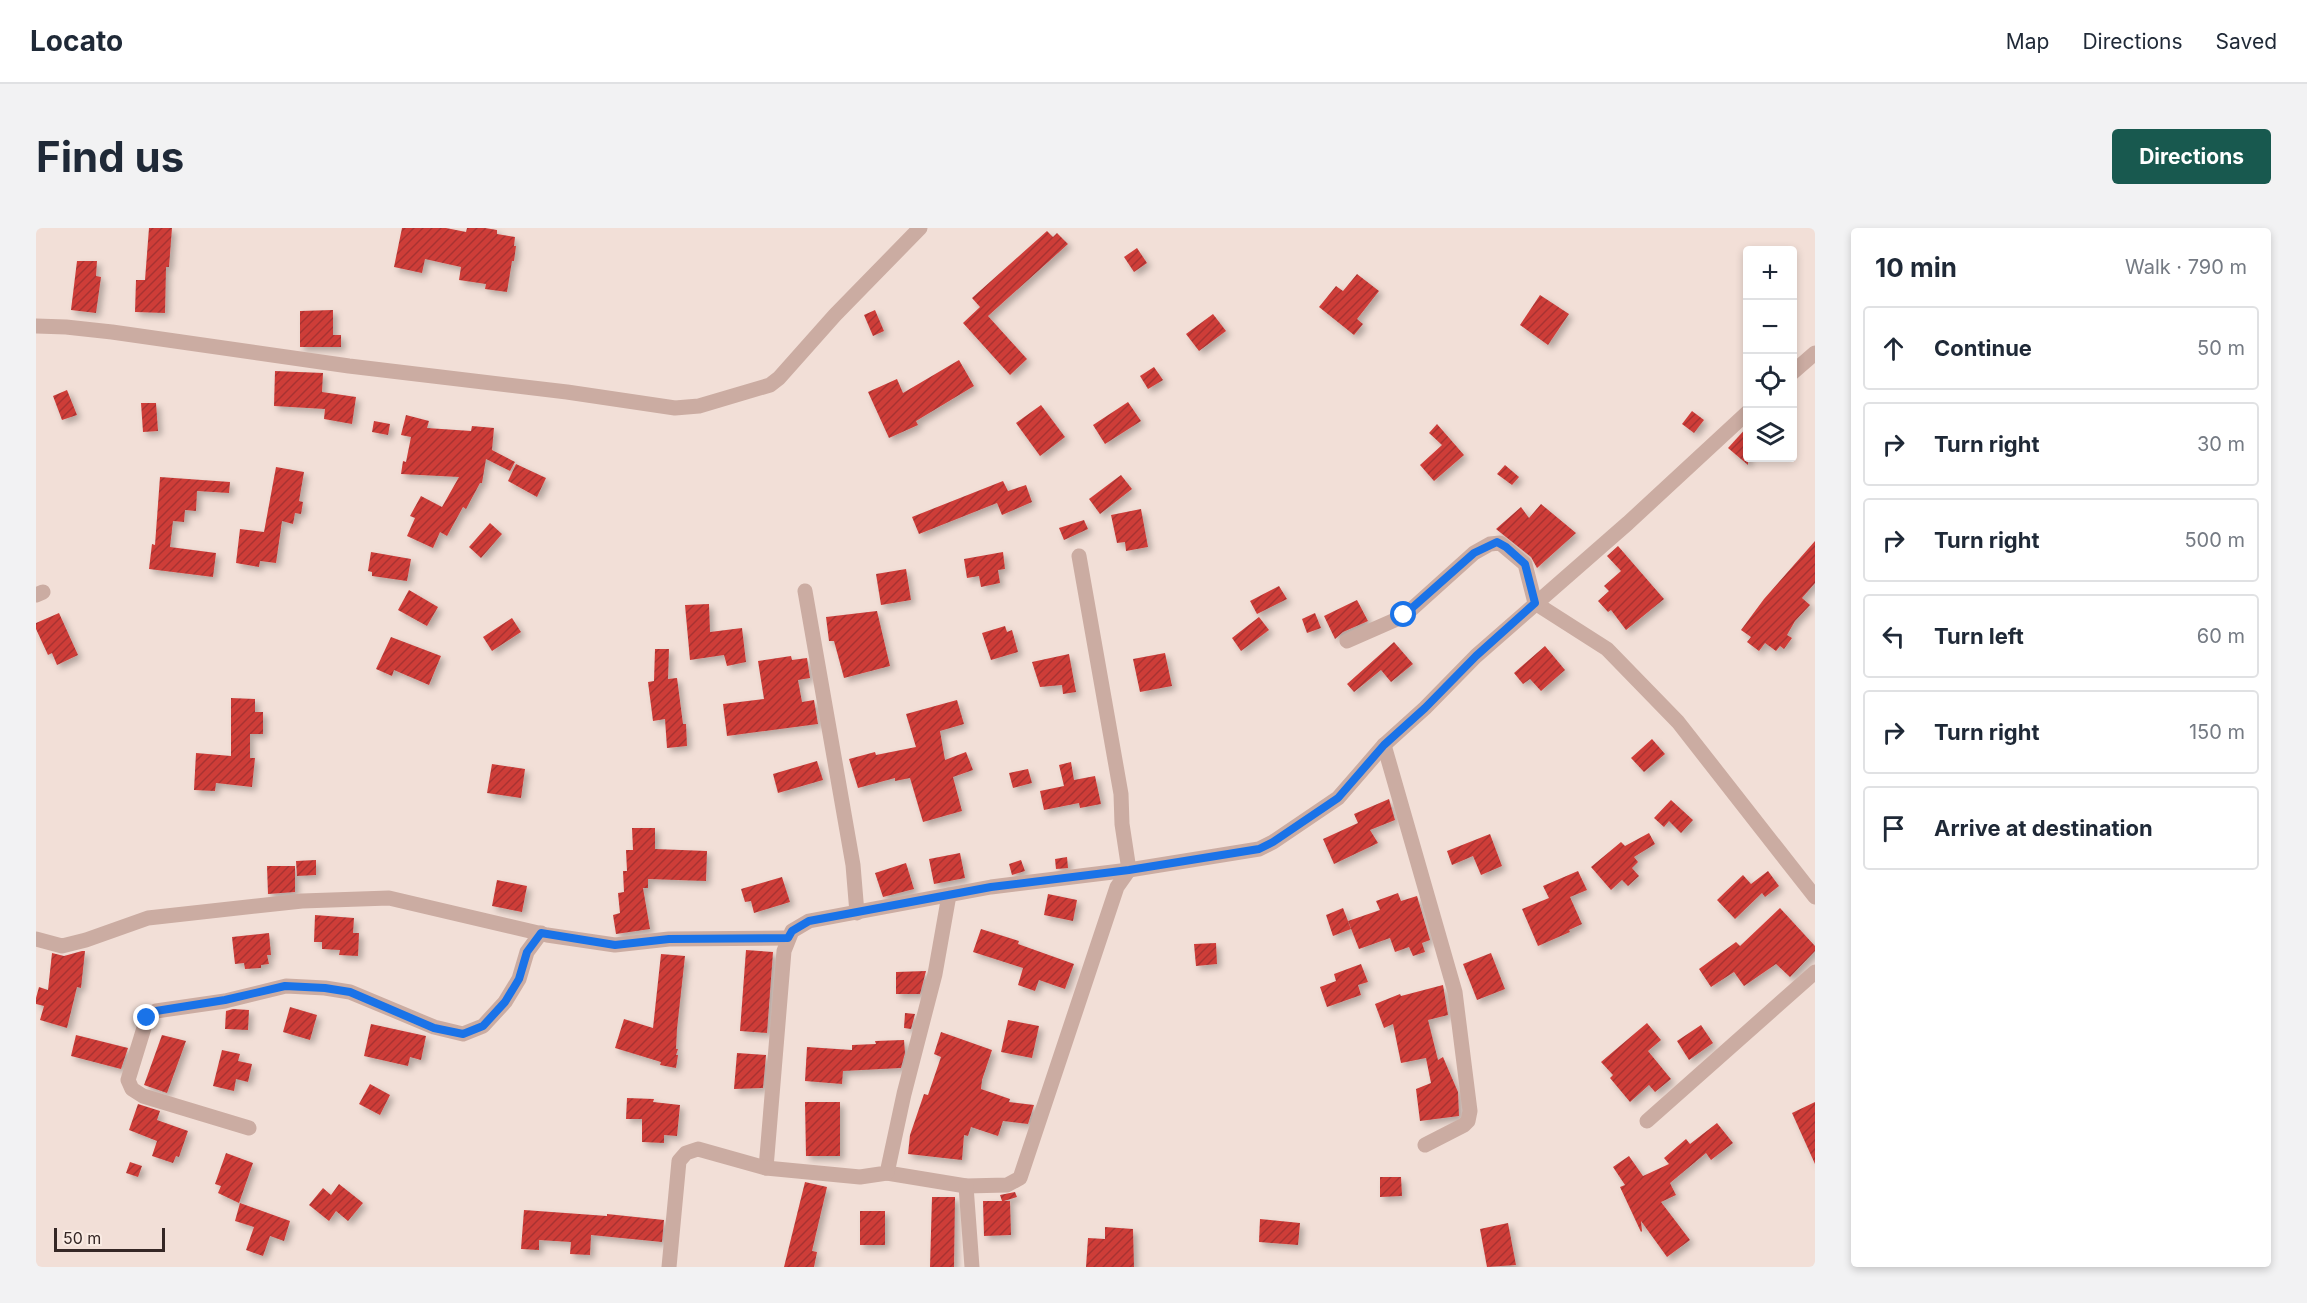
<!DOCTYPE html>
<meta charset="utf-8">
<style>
:root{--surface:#fff;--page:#f2f2f3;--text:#1f2937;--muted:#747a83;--line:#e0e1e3;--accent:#18594f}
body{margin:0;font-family:Inter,sans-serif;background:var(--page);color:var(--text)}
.controls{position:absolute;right:18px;top:18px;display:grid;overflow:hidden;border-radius:6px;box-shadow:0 3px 9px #0003}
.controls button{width:54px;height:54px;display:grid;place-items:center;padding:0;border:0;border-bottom:2px solid var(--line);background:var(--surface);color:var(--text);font:30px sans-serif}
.scale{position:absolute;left:18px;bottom:15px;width:111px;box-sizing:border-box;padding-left:6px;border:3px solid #352725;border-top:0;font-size:16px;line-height:21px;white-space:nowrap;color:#352725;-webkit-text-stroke:4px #faebe3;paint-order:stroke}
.stop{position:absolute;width:18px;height:18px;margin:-14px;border:4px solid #1a73e8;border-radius:50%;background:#fff}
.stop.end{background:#1a73e8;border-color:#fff;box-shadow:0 2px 6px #0008}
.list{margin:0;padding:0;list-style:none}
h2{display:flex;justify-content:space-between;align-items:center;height:78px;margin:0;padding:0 24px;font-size:26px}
h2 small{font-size:20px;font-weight:400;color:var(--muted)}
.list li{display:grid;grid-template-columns:39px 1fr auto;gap:18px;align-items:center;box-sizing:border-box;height:84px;margin:0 12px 12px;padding:0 12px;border:2px solid var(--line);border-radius:6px}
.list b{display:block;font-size:22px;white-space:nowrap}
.list em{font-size:20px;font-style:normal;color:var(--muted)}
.icon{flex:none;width:33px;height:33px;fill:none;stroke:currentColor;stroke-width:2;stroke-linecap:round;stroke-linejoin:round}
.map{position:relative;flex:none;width:1779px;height:1039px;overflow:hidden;border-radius:6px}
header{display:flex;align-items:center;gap:36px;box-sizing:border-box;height:84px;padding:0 30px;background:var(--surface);border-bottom:2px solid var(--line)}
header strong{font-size:28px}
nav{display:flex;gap:33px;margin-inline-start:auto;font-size:21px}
.intro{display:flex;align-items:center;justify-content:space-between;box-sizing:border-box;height:144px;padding:0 36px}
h1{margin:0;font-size:42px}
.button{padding:15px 27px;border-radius:6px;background:var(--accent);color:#fff;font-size:21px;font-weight:700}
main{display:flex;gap:36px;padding:0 36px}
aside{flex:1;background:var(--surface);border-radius:6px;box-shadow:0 3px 9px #0003}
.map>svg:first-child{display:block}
.building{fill:url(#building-hatch);filter:url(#shadow)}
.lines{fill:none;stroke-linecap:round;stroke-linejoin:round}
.street{stroke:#cbaca2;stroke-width:15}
.route{stroke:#1a73e8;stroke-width:8}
</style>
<header>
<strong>Locato</strong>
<nav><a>Map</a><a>Directions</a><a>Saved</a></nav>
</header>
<div class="intro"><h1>Find us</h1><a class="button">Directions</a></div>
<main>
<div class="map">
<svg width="1779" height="1039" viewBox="0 0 1779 1039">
<defs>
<pattern id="building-hatch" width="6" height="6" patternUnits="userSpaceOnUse" patternTransform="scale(1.5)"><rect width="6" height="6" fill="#ce3d39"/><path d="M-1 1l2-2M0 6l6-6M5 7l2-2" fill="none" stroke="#a83330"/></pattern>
<filter id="shadow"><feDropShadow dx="4" dy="4" stdDeviation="3" flood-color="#0004"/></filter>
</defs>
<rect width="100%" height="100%" fill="#f2dfd7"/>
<!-- building -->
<g class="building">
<path d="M113 0H136L133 39H130L129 85 99 84 100 52H109Z"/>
<path d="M366 0H410L430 4 431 0H449L461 2V6L479 9 478 18H480L478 33H476L471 64 449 61 450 56 423 52 425 39 389 31 386 45 358 39Z"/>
<path d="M1011 3 1017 9 1021 5 1032 16 952 88 991 131 974 147 927 95 944 79 936 70Z"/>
<path d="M1101 20 1111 35 1098 44 1088 29Z"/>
<path d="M41 33H61L60 48 65 49 60 85 35 82Z"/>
<path d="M1321 46 1343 63 1321 91 1327 96 1318 107 1283 79 1300 58 1307 63Z"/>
<path d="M1504 67 1533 86 1512 117 1484 97Z"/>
<path d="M297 82V107H305V119H264V83Z"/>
<path d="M839 82 848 103 837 108 828 87Z"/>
<path d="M1177 86 1190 103 1163 123 1150 106Z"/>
<path d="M923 132 938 158 880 193 882 197 853 210 832 164 861 151 867 165Z"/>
<path d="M1118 139 1127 152 1112 161 1104 148Z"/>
<path d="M239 143 287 145 286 164 320 169 316 196 288 191 289 181 238 178Z"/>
<path d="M31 162 41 187 26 192 17 168Z"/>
<path d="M1092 174 1105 193 1069 216 1057 197Z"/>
<path d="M105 175H120L122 203 107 204Z"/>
<path d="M1005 177 1029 209 1004 228 980 195Z"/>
<path d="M1656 183 1668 192 1658 205 1646 196Z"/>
<path d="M370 187 393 193 391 200 435 203 436 198 458 200 456 222 479 234 474 243 450 231 446 255H444L430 281 427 279 411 308 404 304 397 320 371 308 379 290 374 288 385 268 406 279 423 249 365 246 367 233 370 234 375 209 365 207Z"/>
<path d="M338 193 354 196 352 207 336 204Z"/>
<path d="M1401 196 1428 227 1398 253 1384 237 1406 217 1393 205Z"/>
<path d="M1712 198V237L1692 220Z"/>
<path d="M480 236 510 250 501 269 472 253Z"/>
<path d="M1469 237 1483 249 1476 257 1461 246Z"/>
<path d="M240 239 268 244 263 273 267 274 265 286 259 285 257 296 246 293 240 335 224 333 223 339 200 335 204 301 228 304Z"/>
<path d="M1085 247 1096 261 1064 286 1053 271Z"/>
<path d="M124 249 194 254 193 265 161 263 160 283 149 282 148 294 137 293 134 319 180 325 177 349 113 341 116 316 119 317Z"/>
<path d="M967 253 972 263 990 257 996 274 966 287 961 275 883 306 876 289Z"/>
<path d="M1505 276 1540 305 1501 340 1495 329 1460 301 1485 279 1493 290Z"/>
<path d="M1105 281 1112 319 1090 323 1089 314 1081 315 1075 287Z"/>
<path d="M1048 292 1052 301 1028 312 1023 300Z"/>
<path d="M454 295 466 306 445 330 433 319Z"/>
<path d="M1779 313V355L1766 370 1774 377 1759 393 1751 407 1756 410 1748 421 1744 418 1740 423 1729 415 1723 423 1711 414 1715 409 1705 402 1728 371Z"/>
<path d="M1582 318 1628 371 1590 402 1575 382 1572 384 1562 373 1573 363 1568 358 1585 343 1571 328Z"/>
<path d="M335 324 375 331 371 353 336 348V344L332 343Z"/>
<path d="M967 324 969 341 962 342 964 355 945 359 943 348 931 350 928 331Z"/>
<path d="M870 341 875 372 845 377 840 346Z"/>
<path d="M1243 358 1251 371 1221 386 1214 373Z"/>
<path d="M373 362 402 379 391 398 362 382Z"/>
<path d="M1321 372 1332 393 1307 404 1299 411 1288 388Z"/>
<path d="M673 376 674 404 706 400 710 434 691 438 688 427 654 432 649 377Z"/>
<path d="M841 383 854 438 808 450 798 413H793L790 389Z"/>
<path d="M23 385 42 427 21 437 16 425 12 427 0 401V395Z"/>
<path d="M1279 385 1285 400 1271 405 1266 391Z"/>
<path d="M1223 389 1233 402 1205 423 1196 410Z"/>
<path d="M476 390 485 404 456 423 447 409Z"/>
<path d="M969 398 971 404 976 402 982 424 955 432 946 405Z"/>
<path d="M355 409 405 428 393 457 358 442 356 448 340 441Z"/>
<path d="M1358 414 1377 436 1355 454 1345 442 1318 464 1311 456Z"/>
<path d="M1509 418 1529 442 1505 463 1494 451 1487 456 1478 445Z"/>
<path d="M619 421H633L632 451 641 450 647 496H650L651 518 631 520 629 491 617 493 612 454 618 453Z"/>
<path d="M1129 425 1136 458 1104 464 1097 431Z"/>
<path d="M1033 426 1040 464 1027 466 1026 457 1004 459 996 434Z"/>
<path d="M755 428 756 432 771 430 774 450 762 452 766 474 778 472 782 496 691 508 687 476 728 471 722 433Z"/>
<path d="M195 470 219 471V484H227V506H214V530H219L216 559 180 555 179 563 158 562 160 525 195 528Z"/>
<path d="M921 472 928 496 904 503 909 532 930 524 937 542 917 549 926 583 887 594 874 550 859 553V550L822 560 813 531 839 524 840 527 880 519 870 486Z"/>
<path d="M1616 511 1629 526 1608 544 1595 530Z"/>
<path d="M781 533 787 552 742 565 737 546Z"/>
<path d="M1035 534 1038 552 1059 548 1065 576 1044 580 1043 575 1008 582 1004 563 1028 558 1023 537Z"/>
<path d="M456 536 489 541 485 570 451 565Z"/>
<path d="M992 541 996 555 977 560 973 545Z"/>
<path d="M1353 571 1359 592 1334 602 1342 615 1298 636 1287 611 1322 595 1318 586Z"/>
<path d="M1635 572 1657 592 1645 605 1633 593 1628 599 1618 590Z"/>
<path d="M596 600H619V621L671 623 670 653 612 651V660H607L614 701 580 706 577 687 584 685 582 665 588 664 587 643H591L590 622H597Z"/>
<path d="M1613 605 1619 616 1598 629 1602 634 1596 640 1603 648 1592 658 1586 652 1575 662 1555 639 1585 614 1589 618Z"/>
<path d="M1454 606 1466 638 1445 647 1437 628 1416 637 1411 623Z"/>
<path d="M924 625 929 650 898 656 893 631Z"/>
<path d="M1031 629 1032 640 1020 641 1019 631Z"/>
<path d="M280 632V647L261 648 260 633Z"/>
<path d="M985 632 989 643 976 647 973 636Z"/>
<path d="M870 635 878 661 847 669 839 645Z"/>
<path d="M231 638H259V664L232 666Z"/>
<path d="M1542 643 1551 662 1534 669 1546 696 1533 702 1534 704 1502 718 1486 681 1513 670 1507 658Z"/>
<path d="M1732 643 1743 658 1729 669 1726 665 1699 691 1681 672 1707 647 1715 656Z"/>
<path d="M746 649 754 674 718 685 715 673 709 674 705 661Z"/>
<path d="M461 652 491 658 486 684 456 678Z"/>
<path d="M1362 665 1365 673 1381 668 1394 712 1386 715 1389 724 1377 728 1373 719 1359 724 1354 710 1323 721 1312 693 1344 682 1340 673Z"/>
<path d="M1012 666 1041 672 1037 693 1008 687Z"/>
<path d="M1307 680 1315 701 1297 708 1290 687Z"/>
<path d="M1744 680 1779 718V723L1754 749 1740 736 1708 758 1698 744 1675 759 1663 741 1700 714 1704 718Z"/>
<path d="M279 687 318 690 317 705H323L322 728 303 727 304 722 286 721V714H278Z"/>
<path d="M945 701 983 713 982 716 1038 736 1029 761 1003 752 999 763 982 757 987 740 937 724Z"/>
<path d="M233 705 235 727H231L233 736 225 737V740L209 741 208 735 199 736 196 709Z"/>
<path d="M1180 715 1181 736 1160 738 1158 716Z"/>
<path d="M710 722 737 724 731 805 704 803Z"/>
<path d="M46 723H49L45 760 41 759 31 800 4 792 8 778 0 776V770L3 759 12 762 16 725 28 728Z"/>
<path d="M1455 725 1469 761 1441 772 1427 736Z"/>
<path d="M625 726 649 728 641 801 640 821H642L640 827H642L640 840 624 837 625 834 579 820 588 791 617 800Z"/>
<path d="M1325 736 1332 754 1322 757 1325 767 1291 779 1284 759 1300 753 1298 746Z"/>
<path d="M890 743 884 766H860V744Z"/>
<path d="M1407 757 1412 787 1392 792 1402 832 1407 829 1422 864 1423 888 1384 893 1380 861 1395 855 1390 830 1365 835 1357 796 1348 800 1339 776 1364 766 1365 768Z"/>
<path d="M254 779 281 787 274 812 247 804Z"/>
<path d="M197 781 213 782 212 802 189 801 190 783Z"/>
<path d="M869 785 879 786 875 801 868 800Z"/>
<path d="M972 792 1003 798 996 830 965 824Z"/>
<path d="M1611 795 1625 812 1612 823 1635 851 1619 864 1613 857 1594 874 1574 850 1577 847 1565 834Z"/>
<path d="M335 796 390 808 385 832 374 829 372 838 328 828Z"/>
<path d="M1665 797 1677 815 1653 832 1641 813Z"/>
<path d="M905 804 956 822 946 852 945 861 974 871 973 874 998 877 992 896 967 893 962 908 935 899 932 908 928 907 926 932 872 926 874 907 888 866 892 867 905 829 898 826Z"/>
<path d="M40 807 92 820 85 841 35 828Z"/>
<path d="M126 807 150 813 131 865 108 857Z"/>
<path d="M868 812 869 825 865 840 807 843 806 856 769 853 771 819 816 822V817L840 816 839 813Z"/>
<path d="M186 822 204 826 202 833 216 836 212 854 200 851 198 863 177 858Z"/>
<path d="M701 825 730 827 727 860 698 861Z"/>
<path d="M334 856 354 867 344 887 323 876Z"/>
<path d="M591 870 618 871 617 874 644 877 641 908 628 907V915L606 914V891H590Z"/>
<path d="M769 874H804V928H770Z"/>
<path d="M1779 874V936L1756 885Z"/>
<path d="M102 876 124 883 121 892 152 903 143 929 140 928 137 935 116 928 121 913 93 902Z"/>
<path d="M1681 895 1697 915 1675 932 1670 925 1634 955 1640 967 1625 974 1654 1012 1631 1029 1605 993 1606 1003 1605 1004 1584 959 1589 957 1577 939 1593 928 1607 948 1633 936 1628 930 1650 911 1654 916Z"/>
<path d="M190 925 217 935 203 975 182 965 185 958 179 956Z"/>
<path d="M94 934 106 938 102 949 90 945Z"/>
<path d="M1344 949H1365L1366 968 1344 969Z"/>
<path d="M769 954 791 959 776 1023 781 1024 778 1039H748Z"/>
<path d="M303 956 327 975 312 993 300 983 293 993 273 977 287 960 295 967Z"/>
<path d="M979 964 981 969 968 973H974L975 1007 948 1008 947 973H966L964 967Z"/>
<path d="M896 969H919L918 1039H894Z"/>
<path d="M204 975 254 993 248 1013 234 1008 227 1028 210 1022 218 999 199 993Z"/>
<path d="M488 982 571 988V986L628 992 626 1014 555 1007 554 1027 534 1026 535 1014 503 1012V1022L485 1021Z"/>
<rect x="824" y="983" width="25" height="34"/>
<path d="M1224 991 1264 995 1262 1017 1223 1014Z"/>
<path d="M1472 995 1480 1037 1451 1039 1444 1001Z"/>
<path d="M1069 999 1097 1001 1098 1039H1050L1052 1010 1069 1011Z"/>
</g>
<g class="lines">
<!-- street -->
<g class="street">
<path d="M0 98 30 99 76 104 313 138 531 164 639 180 663 178 734 157 743 150 799 87 884 0"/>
<path d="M1756 145 1779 125"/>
<path d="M769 363 817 637 821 685"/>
<path d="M0 367 7 364"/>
<path d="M1311 413 1368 388 1438 325 1454 316 1464 315 1489 336 1499 375 1571 421 1642 494 1779 669"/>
<path d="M1348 517 1419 764 1434 883 1432 893 1428 897 1389 917"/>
<path d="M0 711 26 718 50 712 112 690 266 673 353 670 511 707 579 717 633 711 752 710"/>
<path d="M1611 893 1779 744"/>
<path d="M213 900 107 868 96 861 92 852 111 790 120 783 189 773 250 758 289 760 314 764 398 799 427 806 447 798 469 774 483 751 491 724 505 705"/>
<path d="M730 940 748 723 756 703 773 693 955 659 1093 642 1223 621 1237 614 1302 570 1348 517 1389 480 1440 428 1592 295 1712 184"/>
<path d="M851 945 930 958 971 957 984 950 1081 659 1093 642 1086 596 1085 566 1043 328"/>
<path d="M930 958 936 1039"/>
<path d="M633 1039 643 933 650 925 662 921 730 940 824 949 851 945 868 866 899 746 913 667"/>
</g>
</g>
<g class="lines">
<!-- route -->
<path class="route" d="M111 790 120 783 189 772 249 758 289 760 314 764 398 800 427 806 447 798 469 774 483 751 491 724 505 705 579 717 633 711 752 710 756 703 773 693 955 659 1093 642 1223 621 1237 614 1302 570 1348 517 1389 480 1440 428 1499 375 1489 336 1470 319 1461 314 1438 325 1368 387"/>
</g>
</svg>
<div class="controls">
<button>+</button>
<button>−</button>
<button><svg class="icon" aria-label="locate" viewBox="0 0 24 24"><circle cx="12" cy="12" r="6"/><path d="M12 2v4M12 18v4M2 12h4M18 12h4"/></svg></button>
<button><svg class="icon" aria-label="layers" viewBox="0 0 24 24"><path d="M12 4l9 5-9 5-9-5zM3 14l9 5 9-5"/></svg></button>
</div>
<div class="scale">50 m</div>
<div class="stop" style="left:1368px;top:387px"></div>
<div class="stop end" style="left:111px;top:790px"></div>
</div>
<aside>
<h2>10 min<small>Walk · 790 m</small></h2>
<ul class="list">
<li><svg class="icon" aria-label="ahead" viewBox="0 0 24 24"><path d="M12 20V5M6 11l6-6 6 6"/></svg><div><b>Continue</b></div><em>50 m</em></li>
<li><svg class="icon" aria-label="right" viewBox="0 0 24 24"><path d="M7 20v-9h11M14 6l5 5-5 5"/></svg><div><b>Turn right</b></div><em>30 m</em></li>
<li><svg class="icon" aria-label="right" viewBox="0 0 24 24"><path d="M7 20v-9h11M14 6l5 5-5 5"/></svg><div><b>Turn right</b></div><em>500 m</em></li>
<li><svg class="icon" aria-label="left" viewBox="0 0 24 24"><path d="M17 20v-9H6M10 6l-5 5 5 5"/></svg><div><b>Turn left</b></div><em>60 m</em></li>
<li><svg class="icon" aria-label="right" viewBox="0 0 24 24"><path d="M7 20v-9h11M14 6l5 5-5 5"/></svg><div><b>Turn right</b></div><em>150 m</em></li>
<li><svg class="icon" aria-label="arrive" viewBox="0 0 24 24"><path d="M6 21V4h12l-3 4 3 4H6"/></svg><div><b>Arrive at destination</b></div></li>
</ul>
</aside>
</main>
